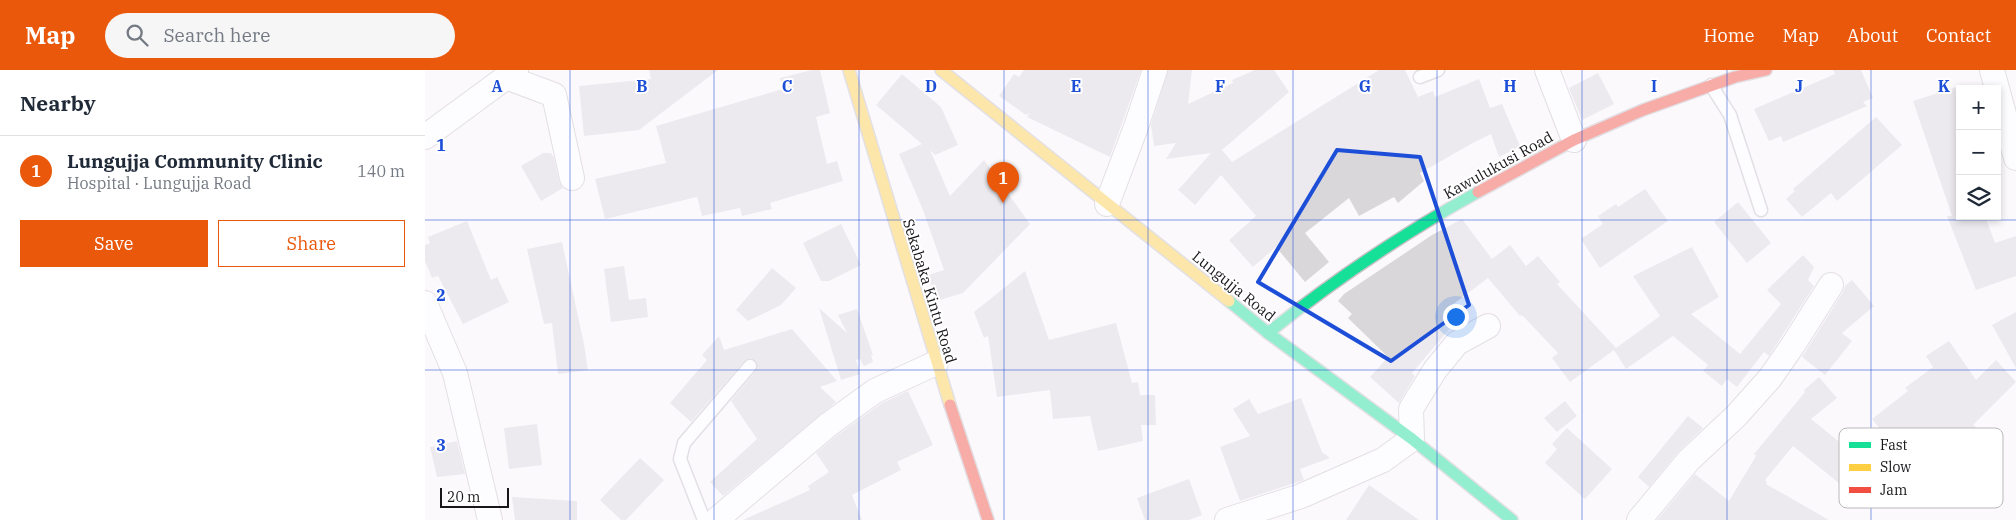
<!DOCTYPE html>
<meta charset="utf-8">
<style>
:root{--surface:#fff;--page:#f6f6f7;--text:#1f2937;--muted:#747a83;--line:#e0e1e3;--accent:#ea580c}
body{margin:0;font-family:"IBM Plex Serif",serif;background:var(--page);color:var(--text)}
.controls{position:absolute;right:15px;top:15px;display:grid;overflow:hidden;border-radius:0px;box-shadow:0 2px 8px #0003}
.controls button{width:45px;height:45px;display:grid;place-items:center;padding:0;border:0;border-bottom:1px solid var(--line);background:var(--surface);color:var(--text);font:25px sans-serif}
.scale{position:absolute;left:15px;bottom:12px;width:69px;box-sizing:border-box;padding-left:5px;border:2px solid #19161a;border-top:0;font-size:14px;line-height:18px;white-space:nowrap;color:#19161a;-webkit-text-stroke:4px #fff;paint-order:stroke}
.you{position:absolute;left:1030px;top:246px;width:18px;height:18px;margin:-12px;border:4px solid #fff;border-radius:50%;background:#1a73e8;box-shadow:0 0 0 8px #1a73e833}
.badge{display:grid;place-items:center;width:32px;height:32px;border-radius:50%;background:var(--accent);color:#fff;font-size:16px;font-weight:700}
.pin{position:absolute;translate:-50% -41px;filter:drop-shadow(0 1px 2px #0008)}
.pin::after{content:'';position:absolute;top:26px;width:18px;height:15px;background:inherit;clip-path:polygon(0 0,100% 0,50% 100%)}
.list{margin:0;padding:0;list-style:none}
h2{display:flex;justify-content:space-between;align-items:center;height:65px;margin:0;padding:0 20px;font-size:21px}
h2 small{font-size:16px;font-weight:400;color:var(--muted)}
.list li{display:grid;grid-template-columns:32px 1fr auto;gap:15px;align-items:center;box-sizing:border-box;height:70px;padding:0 20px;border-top:1px solid var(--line)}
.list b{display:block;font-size:19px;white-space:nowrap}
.list p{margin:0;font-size:16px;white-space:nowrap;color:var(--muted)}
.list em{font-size:16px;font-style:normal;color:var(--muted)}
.actions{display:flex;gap:10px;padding:15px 20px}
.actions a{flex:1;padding:11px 0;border:1px solid var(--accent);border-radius:0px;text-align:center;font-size:18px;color:var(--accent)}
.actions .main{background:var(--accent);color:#fff}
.icon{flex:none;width:28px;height:28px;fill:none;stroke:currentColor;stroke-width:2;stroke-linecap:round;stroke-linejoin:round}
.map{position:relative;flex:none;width:1591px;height:450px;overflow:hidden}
header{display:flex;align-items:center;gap:30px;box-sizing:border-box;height:70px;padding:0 25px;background:var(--accent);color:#fff}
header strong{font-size:24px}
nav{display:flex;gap:28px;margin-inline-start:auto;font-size:18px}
.search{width:350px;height:45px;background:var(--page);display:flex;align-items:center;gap:12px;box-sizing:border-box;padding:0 18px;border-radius:28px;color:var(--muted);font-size:19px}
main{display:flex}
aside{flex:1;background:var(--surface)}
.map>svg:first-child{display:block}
.building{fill:#dad7db}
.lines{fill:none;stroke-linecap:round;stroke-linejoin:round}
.lane-casing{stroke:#c4c1c5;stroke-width:15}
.street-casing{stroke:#c4c1c5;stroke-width:26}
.fast-casing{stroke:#c4c1c5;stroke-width:14}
.slow-casing{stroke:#c4c1c5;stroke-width:14}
.jam-casing{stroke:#c4c1c5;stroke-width:14}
.lane{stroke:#fffeff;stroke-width:12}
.street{stroke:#fffeff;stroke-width:24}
.fast{stroke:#16e098;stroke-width:11}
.slow{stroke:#ffcf43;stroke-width:11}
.jam{stroke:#f24e42;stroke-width:11}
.marked{fill:none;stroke:#1d4ed8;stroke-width:4;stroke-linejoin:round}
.grid{fill:none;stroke:#1d4ed8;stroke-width:1;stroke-opacity:0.55}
.labels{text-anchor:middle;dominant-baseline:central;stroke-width:4;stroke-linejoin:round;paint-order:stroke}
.street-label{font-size:15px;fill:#19161a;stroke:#fff}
.key{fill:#fff;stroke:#bab9ba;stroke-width:1}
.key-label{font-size:14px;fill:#19161a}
.grid-label{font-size:16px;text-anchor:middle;font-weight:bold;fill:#1d4ed8;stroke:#fff;stroke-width:4;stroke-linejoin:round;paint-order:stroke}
</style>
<header>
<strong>Map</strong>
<div class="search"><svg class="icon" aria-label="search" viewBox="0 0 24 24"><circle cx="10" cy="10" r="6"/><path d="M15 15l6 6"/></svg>Search here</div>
<nav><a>Home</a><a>Map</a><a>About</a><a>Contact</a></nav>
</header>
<main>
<aside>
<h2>Nearby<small></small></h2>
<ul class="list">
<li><span class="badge">1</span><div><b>Lungujja Community Clinic</b><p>Hospital · Lungujja Road</p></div><em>140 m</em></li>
</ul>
<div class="actions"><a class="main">Save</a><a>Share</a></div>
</aside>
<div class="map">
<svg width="1591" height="450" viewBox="0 0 1591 450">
<rect width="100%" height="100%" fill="#fcf9fd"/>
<!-- building -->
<g class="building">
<path d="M224 0H293L214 60 159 66 154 16 226 9Z"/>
<path d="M387 0H395L405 43 391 47 402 94 412 91 418 111 345 133 347 139 317 146 315 138 277 146 272 127 180 149 170 109 241 93 231 56 358 19 355 8Z"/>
<path d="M599 0H716L685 87 602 47 605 43 601 45 574 26 589 4 594 7Z"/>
<path d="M743 0H767L763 34 808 13 807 10 830 0H849L864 22 797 80 807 92 954 0H980L993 27 1008 21 1010 27 1054 9 1065 38 1077 34 1095 76 1074 87 1066 64 1046 74 995 103 999 111 973 133 969 127 934 146 924 128 880 163 904 192 880 212 851 177 828 197 804 170 831 146 796 105 770 135 753 120 786 83 741 89 751 73 729 76 726 55Z"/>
<path d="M1408 0H1436L1448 28 1438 32 1442 36 1358 72 1356 66 1344 71 1329 39 1410 4Z"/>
<path d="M1173 3 1189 34 1157 50 1144 18Z"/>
<path d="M477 4 516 37 533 75 510 85 505 80 525 126 559 90 605 154 538 223 511 231 503 205 519 200 498 140 474 84 497 74 451 35Z"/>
<path d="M1535 16V146H1560L1570 173 1591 166V206L1551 220 1522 146H1527L1488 31Z"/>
<path d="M1451 47 1477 75 1412 131 1406 123 1377 147 1361 129 1370 121 1368 119Z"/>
<path d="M118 83H126L129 88 134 111 138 118 116 131 96 96Z"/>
<path d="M1220 119 1243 151 1175 198 1156 169 1178 154 1173 146 1191 134 1193 137Z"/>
<path d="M1313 132 1346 173 1322 193 1289 152Z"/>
<path d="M1037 149 1067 189 1085 175 1101 196 1113 186 1135 212 1132 214 1191 278 1235 246 1208 206 1267 177 1294 227 1266 244 1315 284 1356 234 1342 220 1378 185 1389 197 1383 210 1389 216 1344 286 1339 282 1312 317 1302 309 1297 316 1278 301 1283 295 1248 266 1201 299 1189 280 1145 312 1127 288 1133 283 1097 245 1095 246 1063 208 1027 235 1038 242 1028 257 1027 256 987 303 990 306 974 333 945 307 963 287 923 248 927 244 913 231 919 224 1007 165Z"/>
<path d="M42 151 66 210 72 207 84 232 38 254 13 206 7 208 0 191V175L5 173 3 167Z"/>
<path d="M416 154 436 195 404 211H396L378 173Z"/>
<path d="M137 172 159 274 163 300 133 304 127 253 119 254 102 179Z"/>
<path d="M199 196 204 230 221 228 223 247 186 252 179 199Z"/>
<path d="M347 198 371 218 356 235 323 251 311 240Z"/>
<path d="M600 201 624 270 691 253 707 313 713 312 715 325H730L731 355H716L718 371 673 381 665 346 628 349 625 320 572 327 563 266 559 268 549 242Z"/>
<path d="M1427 210 1449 236 1417 263 1427 271 1400 305 1377 287 1418 222 1420 216Z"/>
<path d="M394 238 422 263 413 245 432 239 448 285H446L448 292 439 296 435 289 431 290 435 304 416 310Z"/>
<path d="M1591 242V298L1567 255Z"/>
<path d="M367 259 412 311 395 317 411 332 298 426 285 412 332 369 306 331 331 301 332 293 326 288 319 291 266 352 245 333 282 290 277 285 294 266 299 280Z"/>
<path d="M1524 271 1551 310 1571 290 1591 312 1548 355 1551 357 1533 378 1531 376 1510 398 1475 364 1466 372 1461 367 1420 418 1368 376 1340 410 1342 412 1341 414 1404 450H1232L1270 404 1304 431 1331 386 1329 384 1380 322 1379 320 1394 307 1412 328 1386 349 1427 382 1455 359 1447 349 1483 321 1480 318 1508 297 1501 286Z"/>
<path d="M483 321 508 375 472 392 476 400 427 425 437 450H318L385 420 383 416 404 402 391 383 411 366 457 333Z"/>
<path d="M876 328 897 382 905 388 875 399 879 410 815 431 795 377 825 366 808 339 824 329 833 344Z"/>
<path d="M1140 331 1152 346 1132 362 1119 348Z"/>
<path d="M1263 346 1278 358 1254 381 1224 417 1213 407Z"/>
<path d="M112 354 117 395 84 399 79 358Z"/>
<path d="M1142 358 1187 399 1160 429 1120 393 1132 379 1127 374Z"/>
<path d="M32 371 40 404 12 407 5 377Z"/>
<path d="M215 388 239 410 201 450H196L175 430Z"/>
<path d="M764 409 777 445 764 450H720L712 428Z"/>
<path d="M944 415 994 450H921Z"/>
<path d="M87 427 152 431V450H90Z"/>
</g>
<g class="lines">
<!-- lane casing -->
<g class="lane-casing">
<g id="lane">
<path d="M995 7 1013 0"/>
<path d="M1286 15 1305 45 1336 140"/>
<path d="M279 450 255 389 259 373 325 296"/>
</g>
</g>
<!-- street casing -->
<g class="street-casing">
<g id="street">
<path d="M1122 0 1149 70"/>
<path d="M1567 0 1591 88"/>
<path d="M81 7 129 25 147 108"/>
<path d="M0 67 91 0"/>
<path d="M682 134 711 57 730 0"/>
<path d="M0 233 30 303 65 450"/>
<path d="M291 450 403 355 450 321 511 293"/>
<path d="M802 450 876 426 958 390 987 369 986 339 1010 300 1032 273 1063 256"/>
<path d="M1214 450 1264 390 1311 346 1345 308 1368 275 1406 215"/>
</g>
</g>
<!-- fast casing -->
<g class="fast-casing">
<g id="fast">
<path d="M804 231 843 263 987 369 1087 450"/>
<path d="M843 263C909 210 979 163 1053 122"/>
</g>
</g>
<!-- slow casing -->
<g class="slow-casing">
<g id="slow">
<path d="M424 0 525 335"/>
<path d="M516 0 804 231"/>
</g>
</g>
<!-- jam casing -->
<g class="jam-casing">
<g id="jam">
<path d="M1053 122 1149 70 1218 40 1310 7 1341 0"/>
<path d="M525 335 563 450"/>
</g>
</g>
<!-- lane -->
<use href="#lane" class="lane"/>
<!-- street -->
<use href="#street" class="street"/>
<!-- fast -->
<use href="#fast" class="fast"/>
<!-- slow -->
<use href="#slow" class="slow"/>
<!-- jam -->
<use href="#jam" class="jam"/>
</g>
<!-- marked area -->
<path d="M0 0H1591V450H0ZM912 80 995 87 1044 235 966 291 833 212Z" fill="#fcf9fd" fill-opacity=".55" fill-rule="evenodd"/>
<path class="marked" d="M912 80 995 87 1044 235 966 291 833 212Z"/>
<!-- grid -->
<path class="grid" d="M145 0V450M289 0V450M434 0V450M579 0V450M723 0V450M868 0V450M1012 0V450M1157 0V450M1302 0V450M1446 0V450M0 150H1591M0 300H1591"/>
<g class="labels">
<!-- street labels -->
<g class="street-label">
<text transform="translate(1073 95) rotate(-29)">Kawulukusi Road</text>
<text transform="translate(809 216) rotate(39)">Lungujja Road</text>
<text transform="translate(505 221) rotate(73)">Sekabaka Kintu Road</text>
</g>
</g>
<!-- legend -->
<rect x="1414" y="358" width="164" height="80" rx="8" class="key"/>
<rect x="1424" y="372" width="22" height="6" fill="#16e098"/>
<rect x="1424" y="394" width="22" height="7" fill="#ffcf43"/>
<rect x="1424" y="417" width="22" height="6" fill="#f24e42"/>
<g class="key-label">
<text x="1455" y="380">Fast</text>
<text x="1455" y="402">Slow</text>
<text x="1455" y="425">Jam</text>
</g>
<g class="grid-label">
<text x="72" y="22">A</text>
<text x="217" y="22">B</text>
<text x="362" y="22">C</text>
<text x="506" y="22">D</text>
<text x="651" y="22">E</text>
<text x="795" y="22">F</text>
<text x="940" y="22">G</text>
<text x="1085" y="22">H</text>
<text x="1229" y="22">I</text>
<text x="1374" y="22">J</text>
<text x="1519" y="22">K</text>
<text x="16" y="81">1</text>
<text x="16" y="231">2</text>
<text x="16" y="381">3</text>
</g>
</svg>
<div class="controls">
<button>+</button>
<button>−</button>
<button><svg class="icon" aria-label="layers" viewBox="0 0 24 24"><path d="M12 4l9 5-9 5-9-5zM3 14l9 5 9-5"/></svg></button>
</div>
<div class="scale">20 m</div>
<div class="you"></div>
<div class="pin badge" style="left:578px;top:133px">1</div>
</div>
</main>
